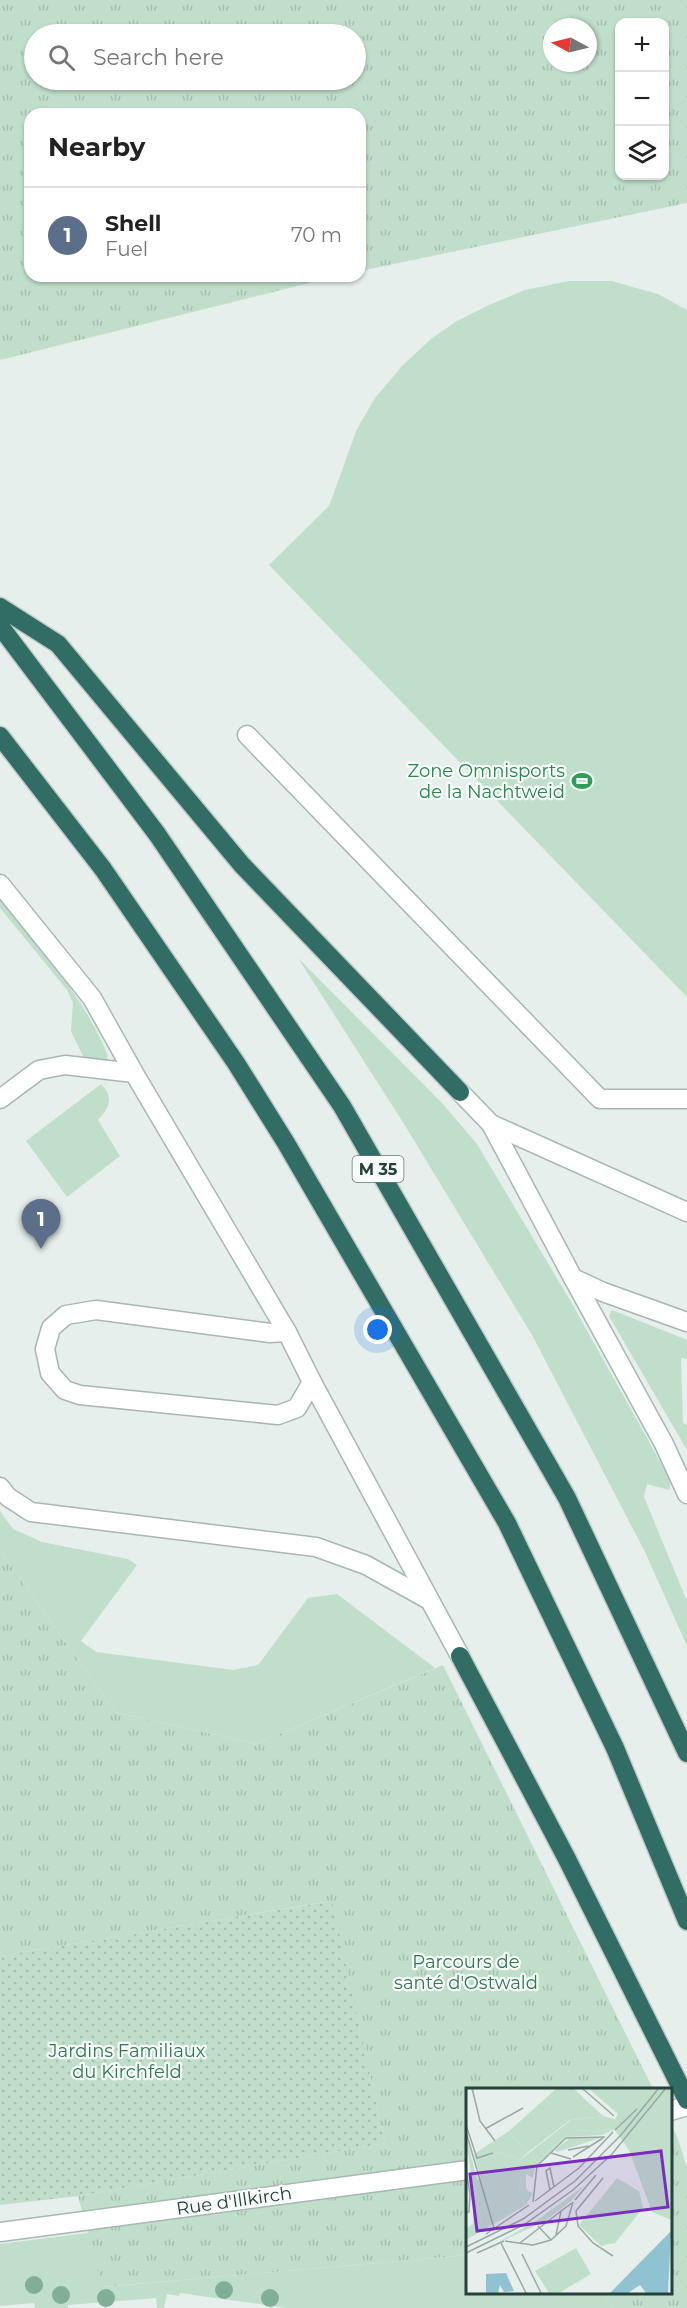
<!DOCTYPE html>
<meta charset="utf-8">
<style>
:root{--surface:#fff;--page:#f6f6f6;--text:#222;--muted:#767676;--line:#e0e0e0;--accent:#7f543f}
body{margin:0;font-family:Montserrat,sans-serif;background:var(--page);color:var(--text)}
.controls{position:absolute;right:18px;top:18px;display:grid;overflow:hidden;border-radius:12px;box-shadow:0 2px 4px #0004}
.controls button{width:54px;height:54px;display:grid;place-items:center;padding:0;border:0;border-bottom:2px solid var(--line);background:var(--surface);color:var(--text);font:30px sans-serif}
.compass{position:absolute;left:543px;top:18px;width:54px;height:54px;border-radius:50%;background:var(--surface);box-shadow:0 2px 4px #0004;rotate:277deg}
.you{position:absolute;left:378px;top:1330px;width:21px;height:21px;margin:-15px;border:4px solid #fff;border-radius:50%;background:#1a73e8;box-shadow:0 0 0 9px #1a73e833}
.badge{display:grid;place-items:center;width:39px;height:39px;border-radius:50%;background:var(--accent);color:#fff;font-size:20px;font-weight:700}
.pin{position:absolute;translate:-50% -50px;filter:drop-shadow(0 2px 3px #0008)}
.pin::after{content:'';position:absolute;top:32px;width:21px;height:18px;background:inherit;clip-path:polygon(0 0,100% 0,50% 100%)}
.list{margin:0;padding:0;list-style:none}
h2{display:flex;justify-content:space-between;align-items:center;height:78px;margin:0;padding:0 24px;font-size:26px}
h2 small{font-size:20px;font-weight:400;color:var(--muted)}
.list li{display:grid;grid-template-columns:39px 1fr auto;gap:18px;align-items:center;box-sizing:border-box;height:96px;padding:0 24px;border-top:2px solid var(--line)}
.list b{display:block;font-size:22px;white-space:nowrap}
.list p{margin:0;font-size:20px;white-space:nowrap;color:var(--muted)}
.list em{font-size:20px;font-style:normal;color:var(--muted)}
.icon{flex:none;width:33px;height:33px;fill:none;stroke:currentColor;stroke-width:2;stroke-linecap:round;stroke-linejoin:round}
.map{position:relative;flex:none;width:687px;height:2308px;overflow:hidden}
.search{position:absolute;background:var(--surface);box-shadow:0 2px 4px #0004;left:24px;top:24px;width:342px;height:66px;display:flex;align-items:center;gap:15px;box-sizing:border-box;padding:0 21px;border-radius:33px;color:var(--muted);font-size:22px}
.panel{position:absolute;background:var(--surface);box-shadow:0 2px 4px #0004;left:24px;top:108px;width:342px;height:174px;border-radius:18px}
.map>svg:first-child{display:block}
.grass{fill:#c0dfca}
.park{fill:url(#park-tufts);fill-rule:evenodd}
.garden{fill:url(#garden-dots)}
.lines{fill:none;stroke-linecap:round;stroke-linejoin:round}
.lane-casing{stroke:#a8b7b3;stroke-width:21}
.street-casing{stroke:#a8b7b3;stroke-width:21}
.highway-casing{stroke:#c2cac8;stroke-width:21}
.lane{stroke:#fff;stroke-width:18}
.street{stroke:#fff;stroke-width:18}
.highway{stroke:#316d65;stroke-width:18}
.tree{fill:#81ae96}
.labels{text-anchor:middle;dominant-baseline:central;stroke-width:4.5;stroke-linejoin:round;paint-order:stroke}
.shield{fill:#f7fbf9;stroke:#647974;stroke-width:1.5}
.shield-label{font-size:16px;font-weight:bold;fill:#25413b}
.leisure-label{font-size:18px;fill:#27864d;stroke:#f7fbf9;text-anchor:end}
.park-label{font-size:18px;fill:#2f7850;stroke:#f7fbf9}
.street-label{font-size:18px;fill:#25413b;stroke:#f7fbf9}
.inset-road{fill:none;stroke:#99a9a5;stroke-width:1.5}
.view{fill:#7b2cbf;fill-opacity:0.15;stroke:#7b2cbf;stroke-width:3}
.inset-edge{fill:none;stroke:#25413b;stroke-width:3}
</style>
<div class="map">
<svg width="687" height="2308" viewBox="0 0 687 2308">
<defs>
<pattern id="park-tufts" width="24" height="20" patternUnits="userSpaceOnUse" patternTransform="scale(1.5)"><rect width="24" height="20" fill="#c0dfca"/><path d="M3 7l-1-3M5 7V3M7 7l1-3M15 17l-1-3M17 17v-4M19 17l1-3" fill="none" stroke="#a5c1ae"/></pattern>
<pattern id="garden-dots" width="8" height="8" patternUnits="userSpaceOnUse" patternTransform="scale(1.5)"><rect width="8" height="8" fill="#c0dfca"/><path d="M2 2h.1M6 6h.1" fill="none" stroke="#a5c1ae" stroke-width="1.8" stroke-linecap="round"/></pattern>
</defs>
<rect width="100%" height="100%" fill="#e6efeb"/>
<!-- grass -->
<g class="grass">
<path d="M569 281H611L658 294 687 310V997L269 565 329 506 357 429 375 398 403 365 431 339 457 321 489 305 525 290Z"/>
<path d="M0 899C40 949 84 996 108 1056L105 1063 84 1058 71 1031 73 1003 67 990 0 908Z"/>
<path d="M298 958 442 1103 477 1144 571 1302 671 1481 669 1490 647 1484 644 1497 687 1601V1646L645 1552 532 1335 404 1124Z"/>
<path d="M101 1084C114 1097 110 1107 98 1120L120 1156 67 1197 26 1141Z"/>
<path d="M612 1310 687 1340V1359L681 1358 683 1423 687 1425V1450L609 1316Z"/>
<path d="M0 1511 13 1529 42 1542 128 1559 137 1565 81 1641 96 1652 233 1670 258 1665 308 1598 337 1594 435 1668 256 1744 115 1712 0 1550Z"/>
<path d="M88 2233 103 2287 468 2255V2292H602L613 2308H287L180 2293 179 2296 167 2294 164 2308H157L156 2298 68 2305V2308H35L34 2303 0 2306V2244Z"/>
</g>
<!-- park -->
<g class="park">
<path d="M0 0H687V203L360 271V114H30V276H337L0 360ZM620 22H664V176H620ZM552 27H588V63H552ZM34 34H356V80H34Z"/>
<path d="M0 1550 115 1712 256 1744 443 1665 653 2089H468V2255L102 2287 78 2196 385 2143 331 1901 0 1956Z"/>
<path d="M671 2124 678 2139 687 2168V2308H613L602 2292H670Z"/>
</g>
<!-- garden -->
<path class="garden" d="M332 1901 385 2143 78 2196 0 2205V1956Z"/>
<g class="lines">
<!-- lane casing -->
<g class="lane-casing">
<g id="lane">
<path d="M247 735 600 1099H687"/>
<path d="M0 884 92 998 134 1073 287 1332 312 1382 460 1656"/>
<path d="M460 1092 491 1124 573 1278 603 1292 687 1322"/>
<path d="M0 1099 39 1070 65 1065 134 1073"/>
<path d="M491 1124 687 1212"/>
<path d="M573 1278 664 1444 687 1494"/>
<path d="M287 1332 270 1333 96 1310 66 1315 51 1328 45 1349 50 1373 65 1390 80 1395 278 1415 297 1408 312 1382"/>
<path d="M0 1487 8 1497 31 1512 316 1547 366 1565 429 1600"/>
</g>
</g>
<!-- street casing -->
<g class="street-casing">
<g id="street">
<path d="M670 2111 687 2106"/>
<path d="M0 2232 468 2170"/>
</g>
</g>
<!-- highway casing -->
<g class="highway-casing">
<g id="highway">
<path d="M0 607 58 644 242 865 460 1092"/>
<path d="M0 626 157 834 342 1106 567 1498 687 1753"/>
<path d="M0 736 103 869 236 1063 286 1143 507 1523 615 1748 687 1921"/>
<path d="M460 1656 566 1857 687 2100"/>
</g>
</g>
<!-- lane -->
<use href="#lane" class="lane"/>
<!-- street -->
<use href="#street" class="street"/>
<!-- highway -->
<use href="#highway" class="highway"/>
</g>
<!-- trees -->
<g class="tree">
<circle cx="34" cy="2285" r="9"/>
<circle cx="224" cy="2290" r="9"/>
<circle cx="61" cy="2295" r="9"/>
<circle cx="106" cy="2298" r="9"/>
<circle cx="270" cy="2298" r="9"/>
</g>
<!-- icons -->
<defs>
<g id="stadium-bare" transform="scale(1.62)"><path d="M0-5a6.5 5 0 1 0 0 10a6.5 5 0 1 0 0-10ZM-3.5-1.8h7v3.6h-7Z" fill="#2e9e5b" stroke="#f7fbf9" stroke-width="2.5" paint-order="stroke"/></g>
</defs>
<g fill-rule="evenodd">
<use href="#stadium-bare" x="582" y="781"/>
</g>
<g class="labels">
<!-- shield labels -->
<rect class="shield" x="352.5" y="1156" width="51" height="26" rx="4.5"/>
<g class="shield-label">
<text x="378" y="1169">M 35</text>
</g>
<!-- leisure labels -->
<g class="leisure-label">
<text x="565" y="771">Zone Omnisports<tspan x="565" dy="21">de la Nachtweid</tspan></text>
</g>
<!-- park labels -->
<g class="park-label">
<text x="466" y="1962">Parcours de<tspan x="466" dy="21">santé d'Ostwald</tspan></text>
<text x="127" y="2051">Jardins Familiaux<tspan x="127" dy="21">du Kirchfeld</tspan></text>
</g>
<!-- street labels -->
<g class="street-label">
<text transform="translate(234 2201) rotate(-8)">Rue d'Illkirch</text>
</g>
</g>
<!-- overview -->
<g transform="translate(466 2088)">
<rect width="206" height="206" fill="#e6efeb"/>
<path d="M149 41 136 47 100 49 69 79 67 90 60 86V101L67 106 61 115 53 101 55 89 105 43ZM0 48 11 92 7 94 15 132 10 137 7 136V101ZM104 50H134L91 64 89 62ZM151 90 173 103 177 120 149 155 135 158 113 137ZM119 97 105 113 79 133 30 156 73 131ZM110 160 125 186 93 205H83L69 183Z" fill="#c0dfca"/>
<path d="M91 0H107L137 28 104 32 61 65 43 43Z" fill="#c0dfca"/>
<path d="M122 0H205V132L186 124 163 62 148 41 105 43 55 89 53 101 62 116 0 152V140L15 132 7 94 14 91 29 67 34 64 54 72 105 32 137 28 149 31 152 26Z" fill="#c0dfca"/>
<path d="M43 43 61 65 54 72 34 64 29 67 41 109 22 116 8 66Z" fill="#c0dfca"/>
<path d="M205 143 202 205H180L174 197 162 205H144ZM40 185 48 203 38 204 34 197 32 205H20V186Z" fill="#90c3d2"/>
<path class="inset-road" d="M6 0 14 33 29 53M116 0 148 28M0 37 11 70 27 65M19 41 57 20M149 42 171 21M0 44 28 140M102 62 123 58M85 65 105 71M107 69 137 50M0 81 4 106 3 124H0M137 90 110 123 112 138 127 155 147 168M84 102 80 83 84 80 88 99M109 112 130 87M69 113 113 80 147 44M67 114 71 78 100 50 139 49M72 138 85 152M20 146 63 117M90 147 95 123 106 115M39 153 67 157 85 152 100 138 107 114M35 155 60 205M54 155 95 123M0 159 57 131 109 93 155 47 193 0M0 165 59 136 107 102 146 66 200 0M11 165 38 153M56 166 75 205"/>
<path class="view" d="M195 63 202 119 11 143 4 86Z"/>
<rect width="206" height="206" class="inset-edge"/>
</g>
</svg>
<div class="controls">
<button>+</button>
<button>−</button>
<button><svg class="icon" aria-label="layers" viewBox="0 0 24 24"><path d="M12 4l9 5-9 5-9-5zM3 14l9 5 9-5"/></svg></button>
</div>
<svg class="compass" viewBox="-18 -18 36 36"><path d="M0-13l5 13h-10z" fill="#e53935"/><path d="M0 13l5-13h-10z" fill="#767676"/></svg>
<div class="you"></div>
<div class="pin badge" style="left:41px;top:1249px;background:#5c6f8a">1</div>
<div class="search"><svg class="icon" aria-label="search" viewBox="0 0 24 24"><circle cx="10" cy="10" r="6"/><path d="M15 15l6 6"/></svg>Search here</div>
<section class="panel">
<h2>Nearby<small></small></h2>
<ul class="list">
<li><span class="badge" style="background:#5c6f8a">1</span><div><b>Shell</b><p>Fuel</p></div><em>70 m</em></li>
</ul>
</section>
</div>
